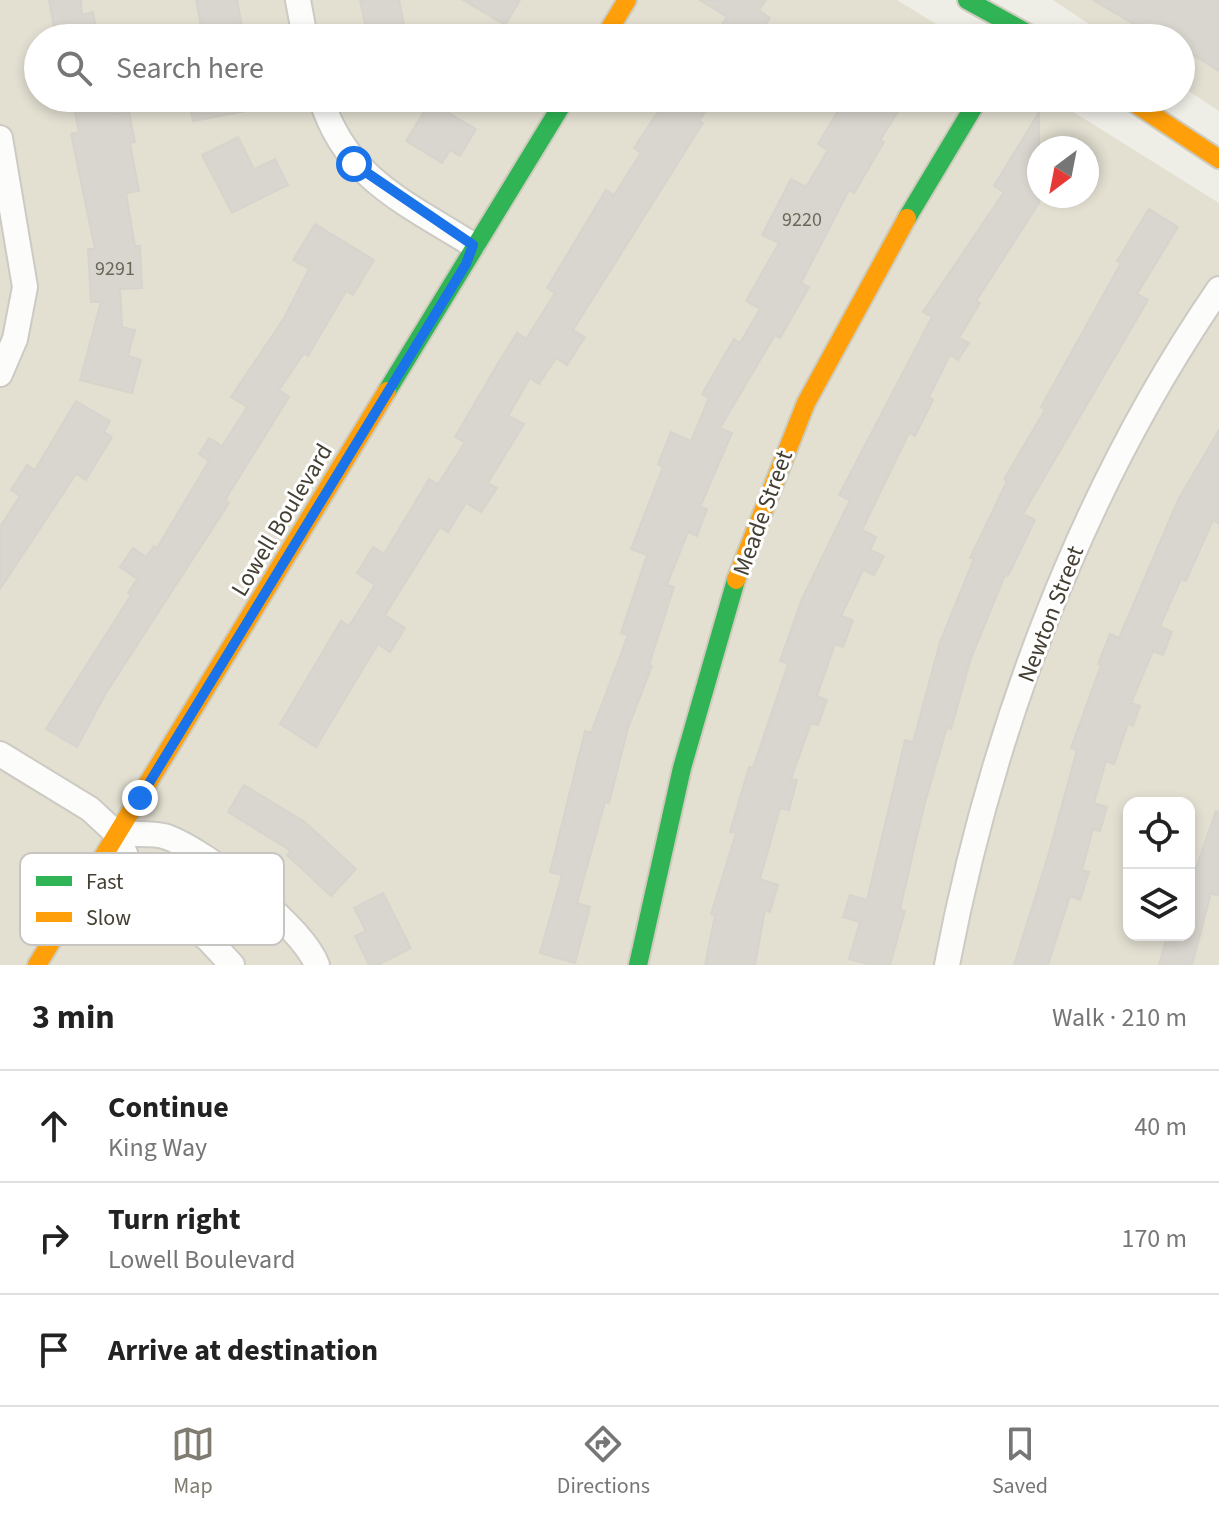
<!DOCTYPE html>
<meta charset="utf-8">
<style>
:root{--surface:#fff;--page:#f2f2f2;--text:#222;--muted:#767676;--line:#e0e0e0;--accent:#807c71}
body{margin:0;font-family:"Source Sans 3",sans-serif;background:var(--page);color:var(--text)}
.controls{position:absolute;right:24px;bottom:24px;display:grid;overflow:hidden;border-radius:16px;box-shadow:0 4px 12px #0003}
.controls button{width:72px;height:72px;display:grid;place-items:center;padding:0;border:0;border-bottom:2px solid var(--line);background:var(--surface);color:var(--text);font:40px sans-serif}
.compass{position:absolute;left:1027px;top:136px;width:72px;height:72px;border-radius:50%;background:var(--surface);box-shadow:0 4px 12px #0003;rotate:212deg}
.stop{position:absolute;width:24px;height:24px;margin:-18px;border:6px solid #1a73e8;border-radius:50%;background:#fff}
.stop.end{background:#1a73e8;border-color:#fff;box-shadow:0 2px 8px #0008}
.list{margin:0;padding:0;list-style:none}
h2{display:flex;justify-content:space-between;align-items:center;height:104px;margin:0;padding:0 32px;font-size:34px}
h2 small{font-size:26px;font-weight:400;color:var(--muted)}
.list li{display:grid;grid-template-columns:52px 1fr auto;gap:24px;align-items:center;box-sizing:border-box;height:112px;padding:0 32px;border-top:2px solid var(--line)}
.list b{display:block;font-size:30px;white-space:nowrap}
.list p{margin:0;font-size:26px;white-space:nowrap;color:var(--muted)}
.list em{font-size:26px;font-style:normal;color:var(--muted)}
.icon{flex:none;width:44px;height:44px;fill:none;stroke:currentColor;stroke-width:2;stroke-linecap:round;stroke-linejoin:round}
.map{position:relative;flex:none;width:1219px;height:965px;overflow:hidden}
.search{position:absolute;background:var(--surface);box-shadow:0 4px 12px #0003;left:24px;right:24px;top:24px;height:88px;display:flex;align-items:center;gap:20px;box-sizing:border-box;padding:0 28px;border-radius:44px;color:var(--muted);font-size:30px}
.sheet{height:440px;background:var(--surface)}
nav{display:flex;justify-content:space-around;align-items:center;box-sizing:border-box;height:112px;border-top:2px solid var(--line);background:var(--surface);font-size:22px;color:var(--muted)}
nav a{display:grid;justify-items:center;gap:4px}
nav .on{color:var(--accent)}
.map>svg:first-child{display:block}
.residential{fill:#e3e0d2;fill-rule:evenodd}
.building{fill:#d8d6ce;stroke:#d6d4cc;stroke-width:2}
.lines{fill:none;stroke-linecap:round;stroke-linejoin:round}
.street-casing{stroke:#cccac3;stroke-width:28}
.fast-casing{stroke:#cdcbbc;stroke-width:22}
.slow-casing{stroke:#cdcbbc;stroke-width:22}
.street{stroke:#fcfcfb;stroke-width:24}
.fast{stroke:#30b455;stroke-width:18}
.slow{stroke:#ff9f0a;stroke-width:18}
.route{stroke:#1a73e8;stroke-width:10}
.labels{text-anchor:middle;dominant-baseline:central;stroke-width:6;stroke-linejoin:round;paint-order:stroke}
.number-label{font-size:20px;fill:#6a665a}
.street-label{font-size:24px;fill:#443f32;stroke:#fff}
.key{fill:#fff;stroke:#c7c5c2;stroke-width:2}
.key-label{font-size:22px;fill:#443f32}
</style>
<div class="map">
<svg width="1219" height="965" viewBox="0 0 1219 965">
<rect width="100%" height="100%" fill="#eeede6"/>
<!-- residential -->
<g class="residential">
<path d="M0 0H897L959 38H38V98H1051L1219 203V965H0ZM1039 148H1087V196H1039ZM1129 803H1189V935H1129Z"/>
<path d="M1053 0H1219V111L1181 86V38H1110Z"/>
</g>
<!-- building -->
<g class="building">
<path d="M49 0H81L82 15 93 12 98 38H56Z"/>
<path d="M196 0H237L244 35 203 38Z"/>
<path d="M360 0H399L407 38H368Z"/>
<path d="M463 0H520L505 25Z"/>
<path d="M700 0H766L759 10 770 18 757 38H713L727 17Z"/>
<path d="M1093 0H1219V71L1181 47V38H1127L1135 25Z"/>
<path d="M72 98H113L116 114 129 112 135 142 130 143 139 191 126 193 135 246H140L142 288 120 289 122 327 135 330 128 356 141 360 132 393 80 380 101 302H91L88 249H95L71 134 79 132Z"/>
<path d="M188 98H262L263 108 193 121Z"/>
<path d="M667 98H714L699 121 703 123 573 330 585 337 567 365 556 358 539 384 530 378 508 416 524 424 488 483 497 488 481 512 466 503 448 532 440 527 385 615 405 628 390 652 378 644 316 747 280 724 341 621 349 626 375 585 357 573 373 547 384 554 429 479 438 484 465 442 455 437 500 360 517 333 526 339 555 293 547 288 606 190 614 195 641 153 634 148Z"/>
<path d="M846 98H907L880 140 884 142 854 193 849 190 801 283 809 287 780 338 775 335 720 428 732 433 700 507 707 509 697 536 688 532 667 585 674 587 649 665 652 666 628 728 609 803 605 802 577 903 590 907 575 963 540 953 562 875 550 872 585 731 591 733 628 635 621 633 647 555 631 549 663 467 658 464 671 432 691 441 709 398 702 394 734 339 740 343 760 309 746 301 779 243 762 235 791 179 806 187 828 150 818 144Z"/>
<path d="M430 102 476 129 460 156 450 150 442 163 406 141Z"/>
<path d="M1039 112V203L976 301 980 303 959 338 969 343 958 360 950 355 929 397 933 400 915 436 909 433 862 530 876 537 870 550 884 556 874 575 863 570 841 616 853 620 843 647 835 644 817 696 827 700 818 725 811 723 791 779 797 780 789 810 780 808 760 879 778 885 770 912 765 910 755 965H705L715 915 711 914 736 833 730 832 749 767 753 768 788 664 780 661 802 599 850 500 839 495 932 317 923 312 1004 192 994 186Z"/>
<path d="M238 137 254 169 275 159 288 185 232 213 202 155Z"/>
<path d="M1149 209 1178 227 1137 294 1148 300 1023 514 1035 520 1008 576 1005 575 971 658 951 729 947 727 924 806 900 909 905 911 890 965H871L849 959 860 922 843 917 850 895 867 900 905 740 913 742 940 642 974 559 970 558 1007 481 1004 479 1045 410 1041 407 1121 263 1117 261Z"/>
<path d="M315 224 374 260 353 295 346 291 308 356 304 353 279 390 289 397 225 500 229 503 106 693 77 747 46 729 131 595 128 593 137 579 120 567 133 548 146 557 154 546 157 548 209 461 199 454 209 438 222 446 247 407 231 397 284 318 309 269 293 260Z"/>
<path d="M76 401 110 421 104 432 112 437 86 480 76 474 0 589V527L20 496 11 490 27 465 35 470Z"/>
<path d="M1219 430V524L1213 520 1186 581 1181 579 1160 626 1172 632 1163 655 1153 651 1131 703 1140 706 1133 726 1128 724 1114 764 1106 761 1094 803 1107 807 1100 831 1093 829 1082 870 1089 872 1080 900 1070 896 1048 965H1014L1048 856 1077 750 1071 748 1101 665 1098 664 1110 634 1119 638 1178 500Z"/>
<path d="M244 785 305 822 356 869 331 896 287 855 291 851 228 812Z"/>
<path d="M1216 811 1219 812V896L1211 893 1192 965H1159L1167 935H1189V888Z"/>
<path d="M383 893 411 948 378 965H369L355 936 366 931 354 908Z"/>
</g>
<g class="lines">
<!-- street casing -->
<g class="street-casing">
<g id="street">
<path d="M298 0 305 38"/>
<path d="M321 98C345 178 406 203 473 245"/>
<path d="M0 138 25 287 15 339 0 374"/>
<path d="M0 754 90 809 117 834 137 883 208 939 232 965"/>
<path d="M117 834C132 835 152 832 167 837 206 851 302 926 317 965"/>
<path d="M947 965C992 728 1082 488 1219 289"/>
</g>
</g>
<!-- fast casing -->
<g class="fast-casing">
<g id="fast">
<path d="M967 0 1036 38"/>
<path d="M907 218 979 98"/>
<path d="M387 391 566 98"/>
<path d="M638 965 682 768 736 580"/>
</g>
</g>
<!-- slow casing -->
<g class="slow-casing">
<g id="slow">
<path d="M604 38 627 0"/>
<path d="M1127 98 1219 159"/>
<path d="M736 580 806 403 907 218"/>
<path d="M37 965 387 391"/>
</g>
</g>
<!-- street -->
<use href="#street" class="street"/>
<!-- fast -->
<use href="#fast" class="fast"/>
<!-- slow -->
<use href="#slow" class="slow"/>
</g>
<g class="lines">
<!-- route -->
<path class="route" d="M140 798 466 264 473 245 354 164"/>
</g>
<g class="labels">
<!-- number labels -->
<g class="number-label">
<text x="802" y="220">9220</text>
<text x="115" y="269">9291</text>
</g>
<!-- street labels -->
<g class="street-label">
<text transform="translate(763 513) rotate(-70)">Meade Street</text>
<text transform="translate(282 520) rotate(-59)">Lowell Boulevard</text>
<text transform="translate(1051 614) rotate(-69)">Newton Street</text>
</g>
</g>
<!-- legend -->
<rect x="20" y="853" width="264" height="92" rx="12" class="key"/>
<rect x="36" y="876" width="36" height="10" fill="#30b455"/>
<rect x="36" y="912" width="36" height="10" fill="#ff9f0a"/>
<g class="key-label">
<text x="86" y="889">Fast</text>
<text x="86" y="925">Slow</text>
</g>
</svg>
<div class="controls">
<button><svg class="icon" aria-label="locate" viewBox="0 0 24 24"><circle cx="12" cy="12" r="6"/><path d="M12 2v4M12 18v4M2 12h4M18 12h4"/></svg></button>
<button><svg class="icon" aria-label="layers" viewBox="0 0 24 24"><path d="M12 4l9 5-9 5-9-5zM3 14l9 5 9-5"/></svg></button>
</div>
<svg class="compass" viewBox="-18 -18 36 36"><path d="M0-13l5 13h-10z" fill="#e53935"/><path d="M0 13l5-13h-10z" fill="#767676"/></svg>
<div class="stop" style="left:354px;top:164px"></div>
<div class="stop end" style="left:140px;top:798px"></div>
<div class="search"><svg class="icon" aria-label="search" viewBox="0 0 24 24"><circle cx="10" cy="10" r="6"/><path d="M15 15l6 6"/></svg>Search here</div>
</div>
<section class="sheet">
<h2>3 min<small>Walk · 210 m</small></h2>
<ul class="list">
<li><svg class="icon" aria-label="ahead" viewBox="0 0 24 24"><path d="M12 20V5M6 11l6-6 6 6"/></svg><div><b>Continue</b><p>King Way</p></div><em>40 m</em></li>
<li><svg class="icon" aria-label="right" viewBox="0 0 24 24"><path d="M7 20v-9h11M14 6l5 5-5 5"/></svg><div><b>Turn right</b><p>Lowell Boulevard</p></div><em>170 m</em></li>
<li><svg class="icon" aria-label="arrive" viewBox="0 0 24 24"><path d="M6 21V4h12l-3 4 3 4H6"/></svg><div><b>Arrive at destination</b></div></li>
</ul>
</section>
<nav>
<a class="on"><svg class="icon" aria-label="map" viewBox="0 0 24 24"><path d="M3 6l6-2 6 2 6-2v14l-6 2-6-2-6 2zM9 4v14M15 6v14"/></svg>Map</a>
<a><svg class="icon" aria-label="directions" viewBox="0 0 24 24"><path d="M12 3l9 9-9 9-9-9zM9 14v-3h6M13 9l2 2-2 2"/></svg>Directions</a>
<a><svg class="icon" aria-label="saved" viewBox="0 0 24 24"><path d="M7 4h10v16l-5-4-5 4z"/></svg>Saved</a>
</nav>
